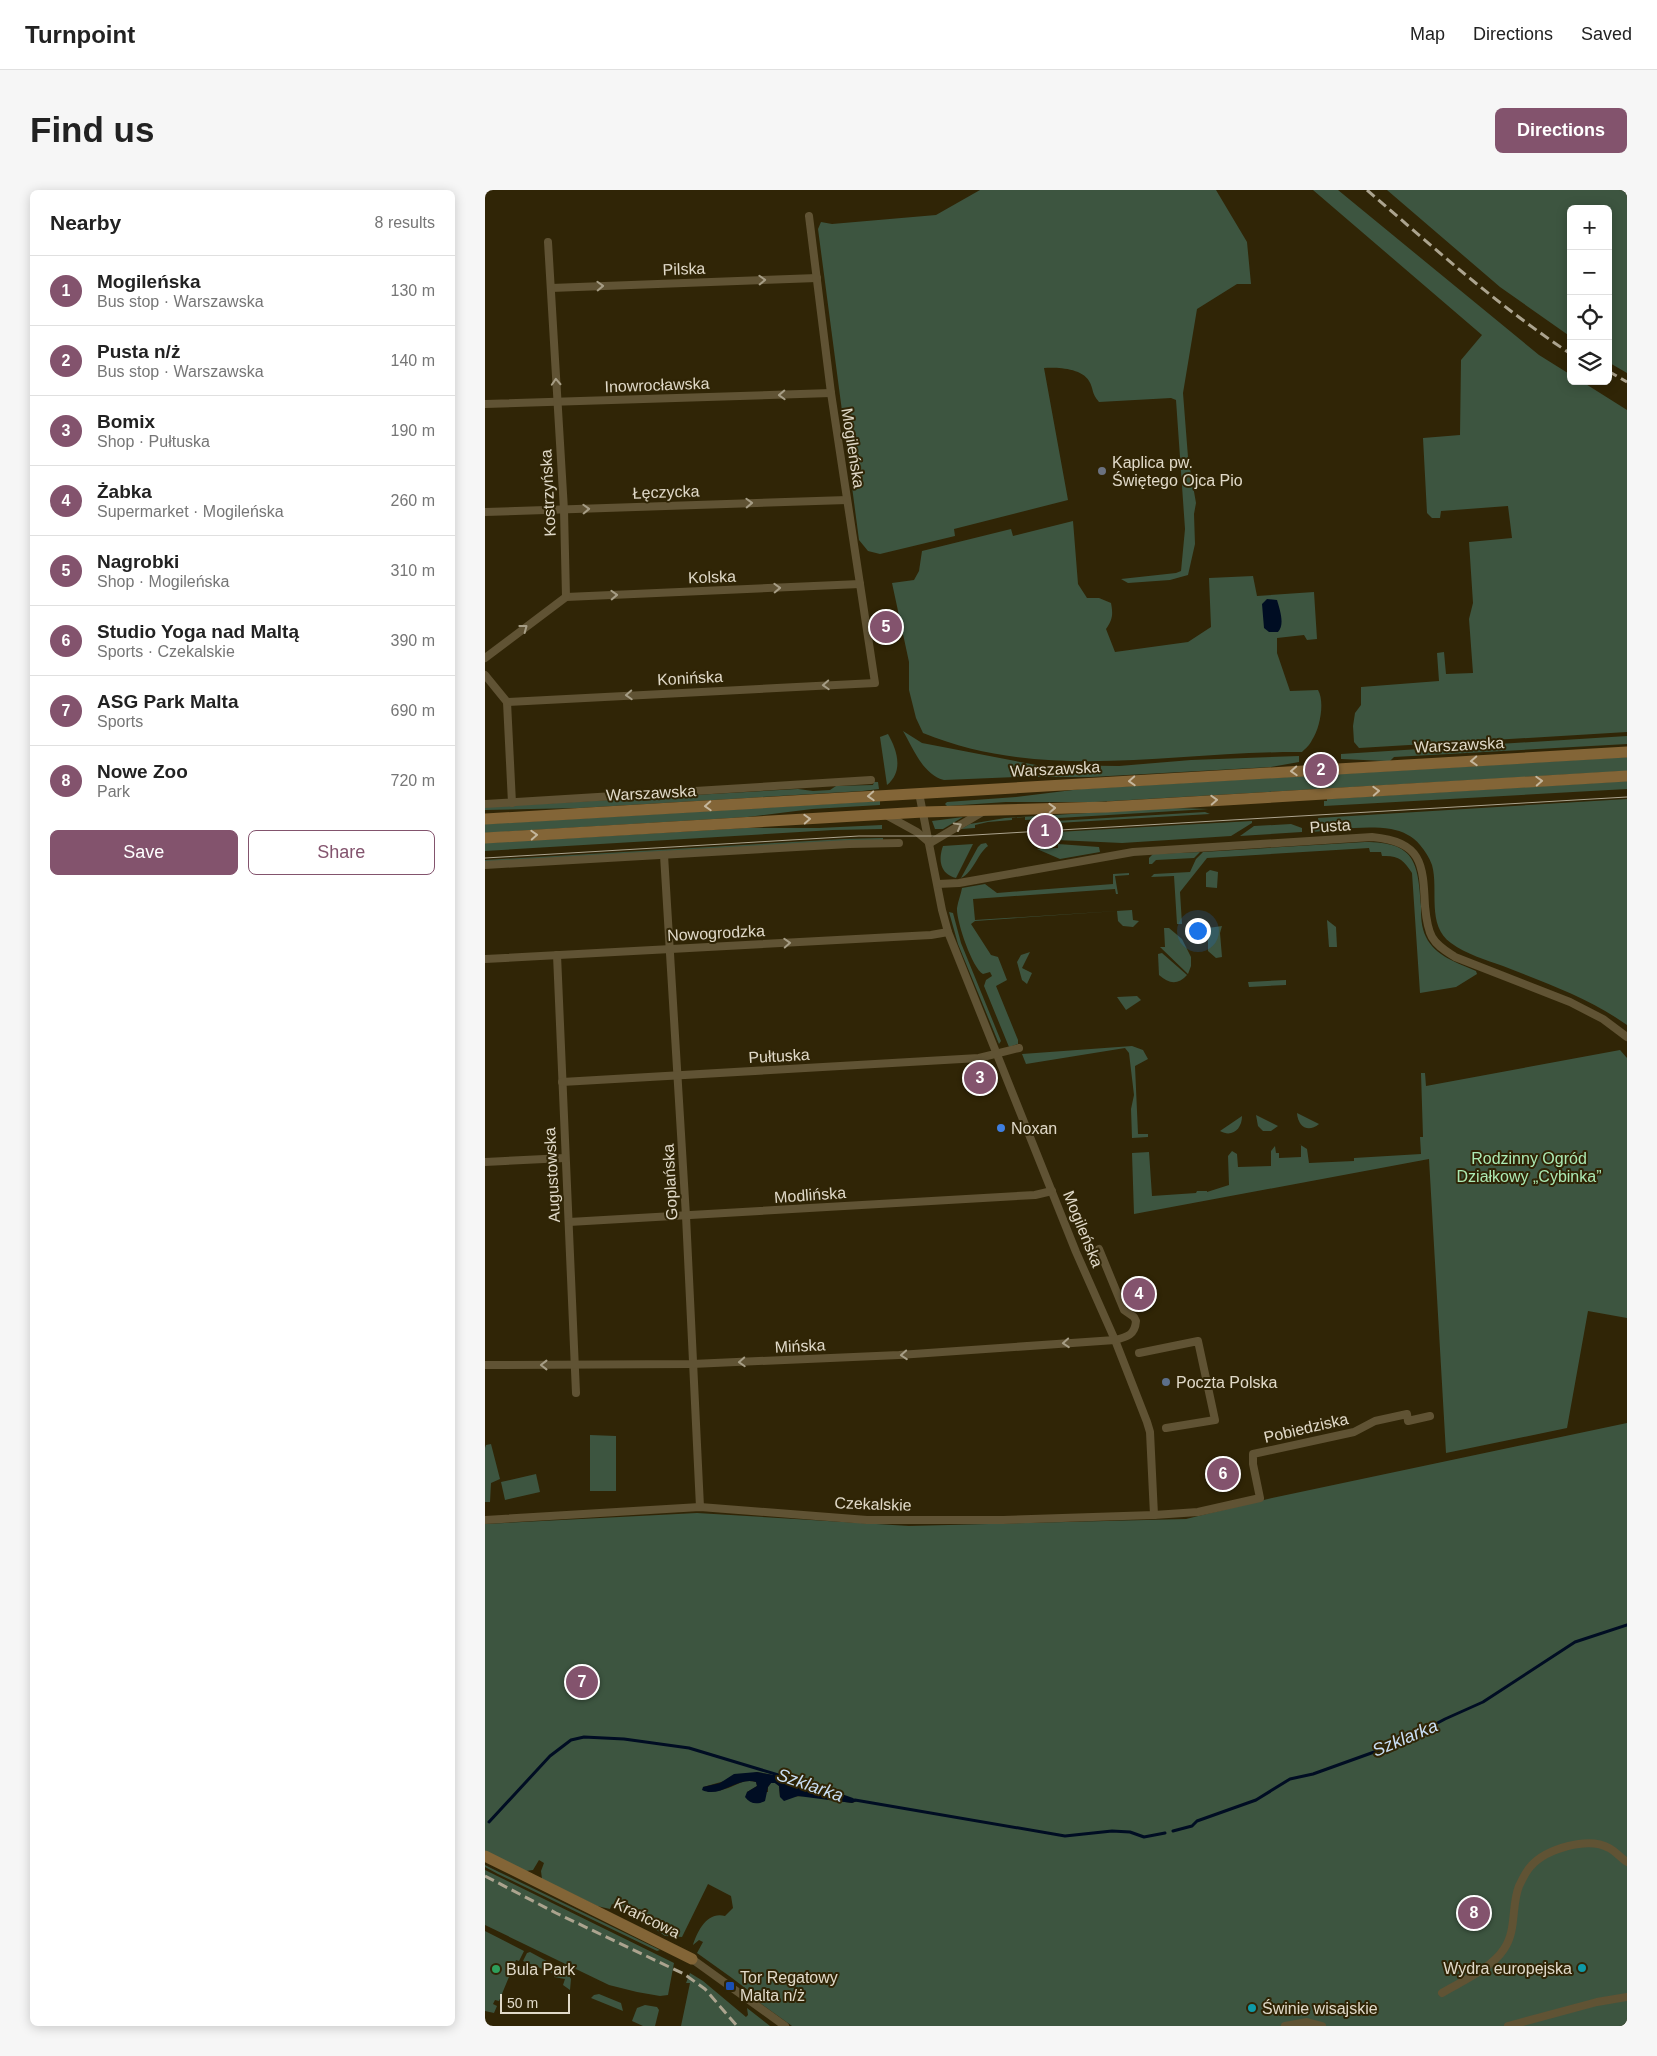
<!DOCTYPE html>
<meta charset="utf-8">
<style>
:root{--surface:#fff;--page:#f6f6f6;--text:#222;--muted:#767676;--line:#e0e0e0;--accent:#83536d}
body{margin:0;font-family:Helvetica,sans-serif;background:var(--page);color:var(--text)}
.controls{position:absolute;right:15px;top:15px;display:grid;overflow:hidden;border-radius:8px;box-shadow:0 2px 12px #0003}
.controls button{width:45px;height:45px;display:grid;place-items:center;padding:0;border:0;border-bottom:1px solid var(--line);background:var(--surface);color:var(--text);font:25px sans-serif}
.scale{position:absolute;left:15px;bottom:12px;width:70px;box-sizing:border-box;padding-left:5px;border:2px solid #e0d9c8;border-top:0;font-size:14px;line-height:18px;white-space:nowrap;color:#e0d9c8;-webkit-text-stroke:4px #302506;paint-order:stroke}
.you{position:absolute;left:712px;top:740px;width:18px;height:18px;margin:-12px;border:4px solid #fff;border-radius:50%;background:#1a73e8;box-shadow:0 0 0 8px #1a73e833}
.badge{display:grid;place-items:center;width:32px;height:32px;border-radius:50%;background:var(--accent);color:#fff;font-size:16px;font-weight:700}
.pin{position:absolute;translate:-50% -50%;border:2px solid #fff;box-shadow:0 1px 5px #0006}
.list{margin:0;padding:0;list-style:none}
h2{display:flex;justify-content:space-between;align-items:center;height:65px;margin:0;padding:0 20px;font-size:21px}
h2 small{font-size:16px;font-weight:400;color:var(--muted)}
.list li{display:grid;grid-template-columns:32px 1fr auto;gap:15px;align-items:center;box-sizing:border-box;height:70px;padding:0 20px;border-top:1px solid var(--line)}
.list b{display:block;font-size:19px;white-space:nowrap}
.list p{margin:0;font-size:16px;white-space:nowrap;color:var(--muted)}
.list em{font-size:16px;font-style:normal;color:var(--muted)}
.actions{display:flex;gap:10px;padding:15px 20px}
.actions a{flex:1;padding:11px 0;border:1px solid var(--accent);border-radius:8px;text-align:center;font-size:18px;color:var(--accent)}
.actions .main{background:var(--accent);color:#fff}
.icon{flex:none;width:28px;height:28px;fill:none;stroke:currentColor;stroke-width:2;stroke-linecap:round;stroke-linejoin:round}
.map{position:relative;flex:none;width:1142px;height:1836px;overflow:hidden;border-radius:8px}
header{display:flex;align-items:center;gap:30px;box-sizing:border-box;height:70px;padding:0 25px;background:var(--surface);border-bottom:1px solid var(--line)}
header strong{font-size:24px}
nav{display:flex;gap:28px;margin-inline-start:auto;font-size:18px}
.intro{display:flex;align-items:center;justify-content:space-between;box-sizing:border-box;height:120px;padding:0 30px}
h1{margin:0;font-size:35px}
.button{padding:12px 22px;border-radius:8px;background:var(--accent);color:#fff;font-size:18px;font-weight:700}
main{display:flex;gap:30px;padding:0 30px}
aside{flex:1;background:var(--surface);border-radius:8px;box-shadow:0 2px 12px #0003}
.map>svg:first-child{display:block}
.green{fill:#3d5540;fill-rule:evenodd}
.water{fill:#000d23}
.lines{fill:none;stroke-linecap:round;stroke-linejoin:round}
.stream{stroke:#000d23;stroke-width:3}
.street{stroke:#605334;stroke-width:8}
.secondary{stroke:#836537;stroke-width:11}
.tram{stroke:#aca48f;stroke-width:1}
.rail{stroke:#aca48f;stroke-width:3;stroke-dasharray:10 5;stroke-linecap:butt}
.oneway{stroke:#a69d85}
.oneway2{stroke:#c4b69c}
.worship-dot{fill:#6b7280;stroke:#302506;stroke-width:2}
.shop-dot{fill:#3f7fe0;stroke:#302506;stroke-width:2}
.service-dot{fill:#5c6f8a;stroke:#302506;stroke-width:2}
.culture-dot{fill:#0f9aa8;stroke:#302506;stroke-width:2}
.leisure-dot{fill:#2e9e5b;stroke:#302506;stroke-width:2}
.transit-dot{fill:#1a4fb4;stroke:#302506;stroke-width:2}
.labels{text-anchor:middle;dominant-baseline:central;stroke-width:4;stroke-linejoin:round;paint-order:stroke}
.street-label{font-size:16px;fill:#e0d9c8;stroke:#302506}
.poi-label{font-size:16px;fill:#e0d9c8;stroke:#302506;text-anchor:start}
.park-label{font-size:16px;fill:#aceab4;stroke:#302506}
.water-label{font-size:18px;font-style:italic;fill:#c9def4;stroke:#302506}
</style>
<header>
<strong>Turnpoint</strong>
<nav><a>Map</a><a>Directions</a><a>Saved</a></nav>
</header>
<div class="intro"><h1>Find us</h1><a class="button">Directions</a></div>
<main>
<aside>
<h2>Nearby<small>8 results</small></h2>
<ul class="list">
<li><span class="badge">1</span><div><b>Mogileńska</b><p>Bus stop · Warszawska</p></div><em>130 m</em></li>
<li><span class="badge">2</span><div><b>Pusta n/ż</b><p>Bus stop · Warszawska</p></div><em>140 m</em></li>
<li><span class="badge">3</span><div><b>Bomix</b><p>Shop · Pułtuska</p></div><em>190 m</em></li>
<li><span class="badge">4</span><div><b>Żabka</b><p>Supermarket · Mogileńska</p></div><em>260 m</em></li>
<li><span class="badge">5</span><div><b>Nagrobki</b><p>Shop · Mogileńska</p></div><em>310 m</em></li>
<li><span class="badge">6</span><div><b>Studio Yoga nad Maltą</b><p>Sports · Czekalskie</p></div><em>390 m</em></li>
<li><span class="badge">7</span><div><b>ASG Park Malta</b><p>Sports</p></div><em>690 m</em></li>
<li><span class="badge">8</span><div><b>Nowe Zoo</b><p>Park</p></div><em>720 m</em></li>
</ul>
<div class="actions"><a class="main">Save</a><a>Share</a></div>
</aside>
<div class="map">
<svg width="1142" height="1836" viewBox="0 0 1142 1836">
<rect width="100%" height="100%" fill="#302506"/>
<!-- green -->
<g class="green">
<path d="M495 0H731L762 52 766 94H752L712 119 698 203 703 267 711 313 709 324 710 354 703 385 685 390 643 393 636 389 691 383 696 381 700 339 691 210 686 208 614 212C606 203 609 199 604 191 597 178 571 177 559 178L583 310 469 339 470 346 395 364 383 361 374 350 333 39 336 32 347 34 451 25Z"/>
<path d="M828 0H853L1054 165 1086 185V191H1096L1142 220V542L874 558 869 552 868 536 870 523 876 515V497L954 491 952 463 959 462 961 484 988 483 984 429 988 413 984 352 1027 348 1023 316 956 321 955 328H947L942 323 938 248 975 245 976 170 997 145Z"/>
<path d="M902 0H1142V183L1123 172V19H1086V147L1015 97Z"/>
<path d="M588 331 593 394 602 408H614L626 413C628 424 628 429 621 439L630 462 703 452 726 437 724 388 768 386 772 406 829 402 832 449 822 450 819 445 792 448V463L805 501 833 500C840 512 835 538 827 550 825 555 820 559 817 562 690 561 560 593 438 543L431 528 424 500V472L407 393 429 390 434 381 437 361 526 339 528 346Z"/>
<path d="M418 541 437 553 551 575 634 576 706 570 814 566V572L786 577 606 587H531L459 590C438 585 428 558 418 541Z"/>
<path d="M403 544C412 560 419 581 402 595L395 547Z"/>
<path d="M1142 546V554L909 567 905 571H901L856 569V564Z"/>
<path d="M1142 567V581L610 612H521L462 616 460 614 462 612 531 607 596 599Z"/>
<path d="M1142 591V599L839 616V611H842V609Z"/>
<path d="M389 592H393L394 599 377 601 94 618 0 620V617L313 599 328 601 345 600 351 596 388 595Z"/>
<path d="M1142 609V835C1104 808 1061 793 1018 776 1001 770 981 764 966 753 941 735 954 700 947 675 944 667 940 661 935 655 928 646 917 641 906 639 880 635 851 640 826 642L825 636 834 635 833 628Z"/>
<path d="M395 611V615L327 619 262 627 0 643V634Z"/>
<path d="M687 618 724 619 540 630V627L527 628V630L503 632 490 635V638L476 639 485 634 520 628Z"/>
<path d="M720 622 725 624 572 633 571 631Z"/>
<path d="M478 627 458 639H450L447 631Z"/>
<path d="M767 631V633L746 646 637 653 572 650V642Z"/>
<path d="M806 634 817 638V642L755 646 769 636Z"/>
<path d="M397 635V639L348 640 0 661V653L260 638H334Z"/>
<path d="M398 648V650L0 672V670L359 649Z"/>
<path d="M880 652C930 652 933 672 936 716 936 726 936 737 941 747 950 766 973 773 991 781L992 784 971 797 935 803 927 683C919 670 913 665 897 666L896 662H885L884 658 722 668 695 702 697 734H692L689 686 666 687 669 684 705 682 711 669 718 662Z"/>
<path d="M501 653 503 656C492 664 489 682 476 688L493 657 496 654Z"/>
<path d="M488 654 471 688C455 684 453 670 458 656Z"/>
<path d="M573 654 614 657 615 662 575 669 552 659 573 658Z"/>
<path d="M715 662 709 668 671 670 667 674H664V668L668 664Z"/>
<path d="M725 680 733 682 732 698 721 697V683Z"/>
<path d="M644 683V685L630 686 633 704H631L630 699 488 709 490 730 647 720 648 730 654 731 648 737 638 736 633 731 632 721 490 731 486 734 506 765 513 767 522 790 511 796 533 850V854L524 857 499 796 501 790 507 786 505 782 498 784C487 778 471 730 472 718 473 711 476 704 477 698L500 694 512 703 628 694V684Z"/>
<path d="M464 722 468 723 476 753 516 851 514 854 473 754Z"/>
<path d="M842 730 851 737 852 757H844Z"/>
<path d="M737 736 735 743 737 767 731 768 723 761V738Z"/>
<path d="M679 738H684L697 749 706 767V776L703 784 675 757H680Z"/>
<path d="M545 762 537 778 547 783 542 794 537 790 532 772 536 765Z"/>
<path d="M677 763 702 785C693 795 684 794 674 785L673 764Z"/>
<path d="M801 790V795L764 797 763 792Z"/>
<path d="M652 806 656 810 641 820 632 807Z"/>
<path d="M647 856 658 860 663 869 650 876 653 944H663V947L647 948 646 919 649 905 644 863 640 858 541 874 537 864Z"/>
<path d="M1135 860 1142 868V1128L1103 1121 1082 1238 961 1263 944 969 649 1024 647 963 664 962 667 1006 711 1003 712 1001H722V1002L744 995 743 966 747 961 752 964 753 977 786 976V961L790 956 791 963H794V968L816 967V955L814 954 822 959 824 973 869 971V968L936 964 935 947H938L936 883H940L941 896Z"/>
<path d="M812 923 834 934C823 943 813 937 812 923Z"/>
<path d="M771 925 793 936 786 941H778L773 936Z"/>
<path d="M757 926C757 939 747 948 735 941Z"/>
<path d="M1142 1233V1836H307L268 1808 264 1801 247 1788 212 1763 218 1752 214 1750 208 1755C212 1742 222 1721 240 1726L248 1718 246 1706 223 1694 197 1747 180 1746 159 1731V1729L127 1714 125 1719 112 1716 57 1689 56 1681 59 1673 54 1670 48 1680 41 1681 0 1661V1334L212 1323 424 1336 701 1329 787 1308ZM272 1582 317 1590 372 1611 367 1613 321 1606 295 1607 294 1596 290 1593H286L283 1597V1602H262L272 1596 271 1592C258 1588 251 1596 240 1599 234 1601 228 1601 223 1602L218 1597Z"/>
<path d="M105 1245 131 1246V1301H105Z"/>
<path d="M6 1254 15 1289 6 1293 5 1312H0V1258L1 1255Z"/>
<path d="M51 1284 55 1302 20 1310 16 1292Z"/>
<path d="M0 1675 14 1682 175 1760 172 1761 13 1684 0 1677Z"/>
<path d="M0 1680 189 1773 183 1805 175 1806 152 1802 124 1795 0 1735Z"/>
<path d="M0 1741 39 1761 34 1771 31 1770 14 1811 10 1810 8 1814 12 1816 9 1823 0 1821Z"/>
<path d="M45 1762 82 1782 86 1789 85 1800 78 1795 80 1789 69 1787 70 1784 38 1771 42 1763Z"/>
<path d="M205 1783 218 1791 261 1827 263 1825 262 1818 285 1836H196L205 1793H201Z"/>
<path d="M114 1804 136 1813 138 1821 106 1808 109 1805Z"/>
<path d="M160 1815 172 1817 174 1820 170 1836H158L147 1831 152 1818Z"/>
</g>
<!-- water -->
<g class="water">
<path d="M782 409 792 410C795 420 800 435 793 442H784L779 438 777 414Z"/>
<path d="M272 1582 317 1590 368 1608 372 1611 367 1613 313 1606 299 1611 295 1607 294 1596 290 1593H286L283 1597 280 1611C272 1615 265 1614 260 1607L262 1602 272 1596 271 1592C253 1586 235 1609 217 1600L218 1597 235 1593 249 1584Z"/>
</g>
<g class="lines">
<!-- stream -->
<g class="stream">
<path d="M370 1610 580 1646 627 1641 645 1642 659 1647 680 1643"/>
<path d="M4 1632 65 1566 86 1550 99 1547 139 1549 204 1558 310 1590"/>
<path d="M688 1641 707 1636 712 1631 771 1610 805 1589 828 1584 917 1552 960 1529 998 1512 1090 1452 1142 1435"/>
</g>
<!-- street -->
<g class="street">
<path d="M66 98 332 88"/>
<path d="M0 214 346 203"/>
<path d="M0 322 362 310"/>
<path d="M81 407 375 394"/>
<path d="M0 468 81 407 79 320 63 52"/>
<path d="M0 485 22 512 27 613"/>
<path d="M22 512 390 493 346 203 324 26"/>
<path d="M434 603 457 720 463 742 591 1062 630 1150 662 1232 665 1242 669 1325"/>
<path d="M0 614 386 590"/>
<path d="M401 625 432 642 445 653"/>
<path d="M445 653 499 621"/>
<path d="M179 665 201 1026 215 1317"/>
<path d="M0 675 364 654 414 653"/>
<path d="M453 694 474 693 648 662 887 647C937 652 938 673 940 716 941 726 942 738 947 747 952 756 961 761 970 767L1085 812 1118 829 1142 847"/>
<path d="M72 765 91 1203"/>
<path d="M0 769 446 745 463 742"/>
<path d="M77 892 494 868 534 858"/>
<path d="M0 972 80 968"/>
<path d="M84 1032 550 1005 567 1001"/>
<path d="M654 1163 713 1151 730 1230 681 1238"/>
<path d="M0 1175 207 1174 414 1165 630 1150C642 1147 650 1145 651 1131L649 1127 639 1120 614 1059"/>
<path d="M0 1330 215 1317 382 1330H518L669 1325 713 1322 775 1308 768 1274V1264L869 1242 890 1231 922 1224 923 1231 945 1226"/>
<path d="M207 1769 300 1836"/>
<path d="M957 1803C977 1791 1006 1779 1019 1759 1032 1740 1026 1716 1034 1696 1037 1690 1041 1681 1046 1676 1061 1659 1103 1646 1124 1658 1130 1661 1136 1668 1142 1672"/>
<path d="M800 1836 822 1832 837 1836"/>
<path d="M1023 1836 1112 1812 1142 1807"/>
</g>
<!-- secondary -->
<g class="secondary">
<path d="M0 629 1142 562"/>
<path d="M0 648 438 622 622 617 1142 586"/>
<path d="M0 1666 207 1769"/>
</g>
<!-- tram -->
<path class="tram" d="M0 668 374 646H472L1142 607"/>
<!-- rail -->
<g class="rail">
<path d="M882 0C948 57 1013 116 1086 164"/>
<path d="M1123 181 1142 192"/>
<path d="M0 1686 71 1723 199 1784 220 1799 252 1836"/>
</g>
</g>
<!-- one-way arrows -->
<defs><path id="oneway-chevron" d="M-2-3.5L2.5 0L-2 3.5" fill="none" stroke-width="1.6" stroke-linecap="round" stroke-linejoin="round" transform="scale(1.25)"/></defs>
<g class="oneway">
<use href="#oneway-chevron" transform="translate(277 90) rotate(-2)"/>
<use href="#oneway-chevron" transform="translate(115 96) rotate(-2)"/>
<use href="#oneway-chevron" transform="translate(71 192) rotate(-93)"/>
<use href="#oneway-chevron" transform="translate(297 205) rotate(178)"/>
<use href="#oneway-chevron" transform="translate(264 313) rotate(-2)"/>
<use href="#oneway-chevron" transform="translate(101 319) rotate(-2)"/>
<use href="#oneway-chevron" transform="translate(292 398) rotate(-2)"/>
<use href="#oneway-chevron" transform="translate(129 405) rotate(-2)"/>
<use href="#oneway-chevron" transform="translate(39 438) rotate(-37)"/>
<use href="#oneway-chevron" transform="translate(341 495) rotate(177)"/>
<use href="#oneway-chevron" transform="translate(144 505) rotate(177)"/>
<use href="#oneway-chevron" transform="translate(473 636) rotate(-29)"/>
<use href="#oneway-chevron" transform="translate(302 753) rotate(-3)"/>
<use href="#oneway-chevron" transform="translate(581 1153) rotate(176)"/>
<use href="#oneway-chevron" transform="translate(419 1165) rotate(176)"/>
<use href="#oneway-chevron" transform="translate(257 1172) rotate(177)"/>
<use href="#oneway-chevron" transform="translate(59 1175) rotate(-180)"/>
</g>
<g class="oneway2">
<use href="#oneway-chevron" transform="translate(989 571) rotate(177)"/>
<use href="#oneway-chevron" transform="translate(809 581) rotate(177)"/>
<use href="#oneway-chevron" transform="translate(647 591) rotate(177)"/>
<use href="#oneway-chevron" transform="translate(1054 591) rotate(-3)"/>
<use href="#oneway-chevron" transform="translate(891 601) rotate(-3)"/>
<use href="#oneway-chevron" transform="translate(386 606) rotate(177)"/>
<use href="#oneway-chevron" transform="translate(729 610) rotate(-3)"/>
<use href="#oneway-chevron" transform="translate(223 616) rotate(177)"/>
<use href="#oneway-chevron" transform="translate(567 618) rotate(-2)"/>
<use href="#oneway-chevron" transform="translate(322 629) rotate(-3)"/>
<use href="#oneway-chevron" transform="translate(49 645) rotate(-3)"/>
</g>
<!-- markers -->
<circle class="worship-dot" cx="617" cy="281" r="5"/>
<circle class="shop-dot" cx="516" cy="938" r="5"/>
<circle class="service-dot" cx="681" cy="1192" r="5"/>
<g class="culture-dot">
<circle cx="1097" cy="1778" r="5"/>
<circle cx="767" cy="1818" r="5"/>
</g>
<circle class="leisure-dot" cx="11" cy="1779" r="5"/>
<rect class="transit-dot" x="240" y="1791" width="10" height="10" rx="2.5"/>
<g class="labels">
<!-- street labels -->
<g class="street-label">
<text transform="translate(199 79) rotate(-2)">Pilska</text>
<text transform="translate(172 195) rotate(-2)">Inowrocławska</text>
<text transform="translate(368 258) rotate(81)">Mogileńska</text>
<text transform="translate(181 302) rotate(-2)">Łęczycka</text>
<text transform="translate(63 303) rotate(-93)">Kostrzyńska</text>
<text transform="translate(227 387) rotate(-2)">Kolska</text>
<text transform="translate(205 488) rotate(-3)">Konińska</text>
<text transform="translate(974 555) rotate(-3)">Warszawska</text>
<text transform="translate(570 579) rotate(-3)">Warszawska</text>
<text transform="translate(166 603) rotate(-3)">Warszawska</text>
<text transform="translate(845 636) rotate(-4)">Pusta</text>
<text transform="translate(231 743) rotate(-3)">Nowogrodzka</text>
<text transform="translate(294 866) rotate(-3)">Pułtuska</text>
<text transform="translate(67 985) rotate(-93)">Augustowska</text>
<text transform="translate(185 992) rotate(-93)">Goplańska</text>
<text transform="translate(325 1005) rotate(-4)">Modlińska</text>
<text transform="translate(598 1039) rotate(68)">Mogileńska</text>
<text transform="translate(315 1156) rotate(-3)">Mińska</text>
<text transform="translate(821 1238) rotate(-13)">Pobiedziska</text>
<text transform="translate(388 1314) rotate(2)">Czekalskie</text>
<text transform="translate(162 1728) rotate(26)">Krańcowa</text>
</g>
<!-- poi labels -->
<g class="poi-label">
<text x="627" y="272">Kaplica pw.<tspan x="627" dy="18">Świętego Ojca Pio</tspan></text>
<text x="526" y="938">Noxan</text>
<text x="691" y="1192">Poczta Polska</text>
<text x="1087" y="1778" text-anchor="end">Wydra europejska</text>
<text x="21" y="1779">Bula Park</text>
<text x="255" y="1787">Tor Regatowy<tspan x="255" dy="18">Malta n/ż</tspan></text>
<text x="777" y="1818">Świnie wisajskie</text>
</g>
<!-- park labels -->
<g class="park-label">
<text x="1044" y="968">Rodzinny Ogród<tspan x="1044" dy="18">Działkowy „Cybinka”</tspan></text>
</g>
<!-- water labels -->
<g class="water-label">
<text transform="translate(920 1548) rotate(-23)">Szklarka</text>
<text transform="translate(325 1595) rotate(19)">Szklarka</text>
</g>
</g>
</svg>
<div class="controls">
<button>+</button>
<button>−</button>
<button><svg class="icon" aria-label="locate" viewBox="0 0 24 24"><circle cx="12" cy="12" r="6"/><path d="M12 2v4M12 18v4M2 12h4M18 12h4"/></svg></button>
<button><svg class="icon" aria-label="layers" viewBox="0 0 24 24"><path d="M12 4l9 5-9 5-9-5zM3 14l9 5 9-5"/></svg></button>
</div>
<div class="scale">50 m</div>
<div class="you"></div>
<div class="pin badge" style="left:560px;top:641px">1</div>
<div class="pin badge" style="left:836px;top:580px">2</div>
<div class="pin badge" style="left:495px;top:888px">3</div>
<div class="pin badge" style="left:654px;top:1104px">4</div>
<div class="pin badge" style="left:401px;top:437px">5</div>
<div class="pin badge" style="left:738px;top:1284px">6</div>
<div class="pin badge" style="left:97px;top:1492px">7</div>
<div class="pin badge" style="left:989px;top:1723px">8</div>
</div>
</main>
